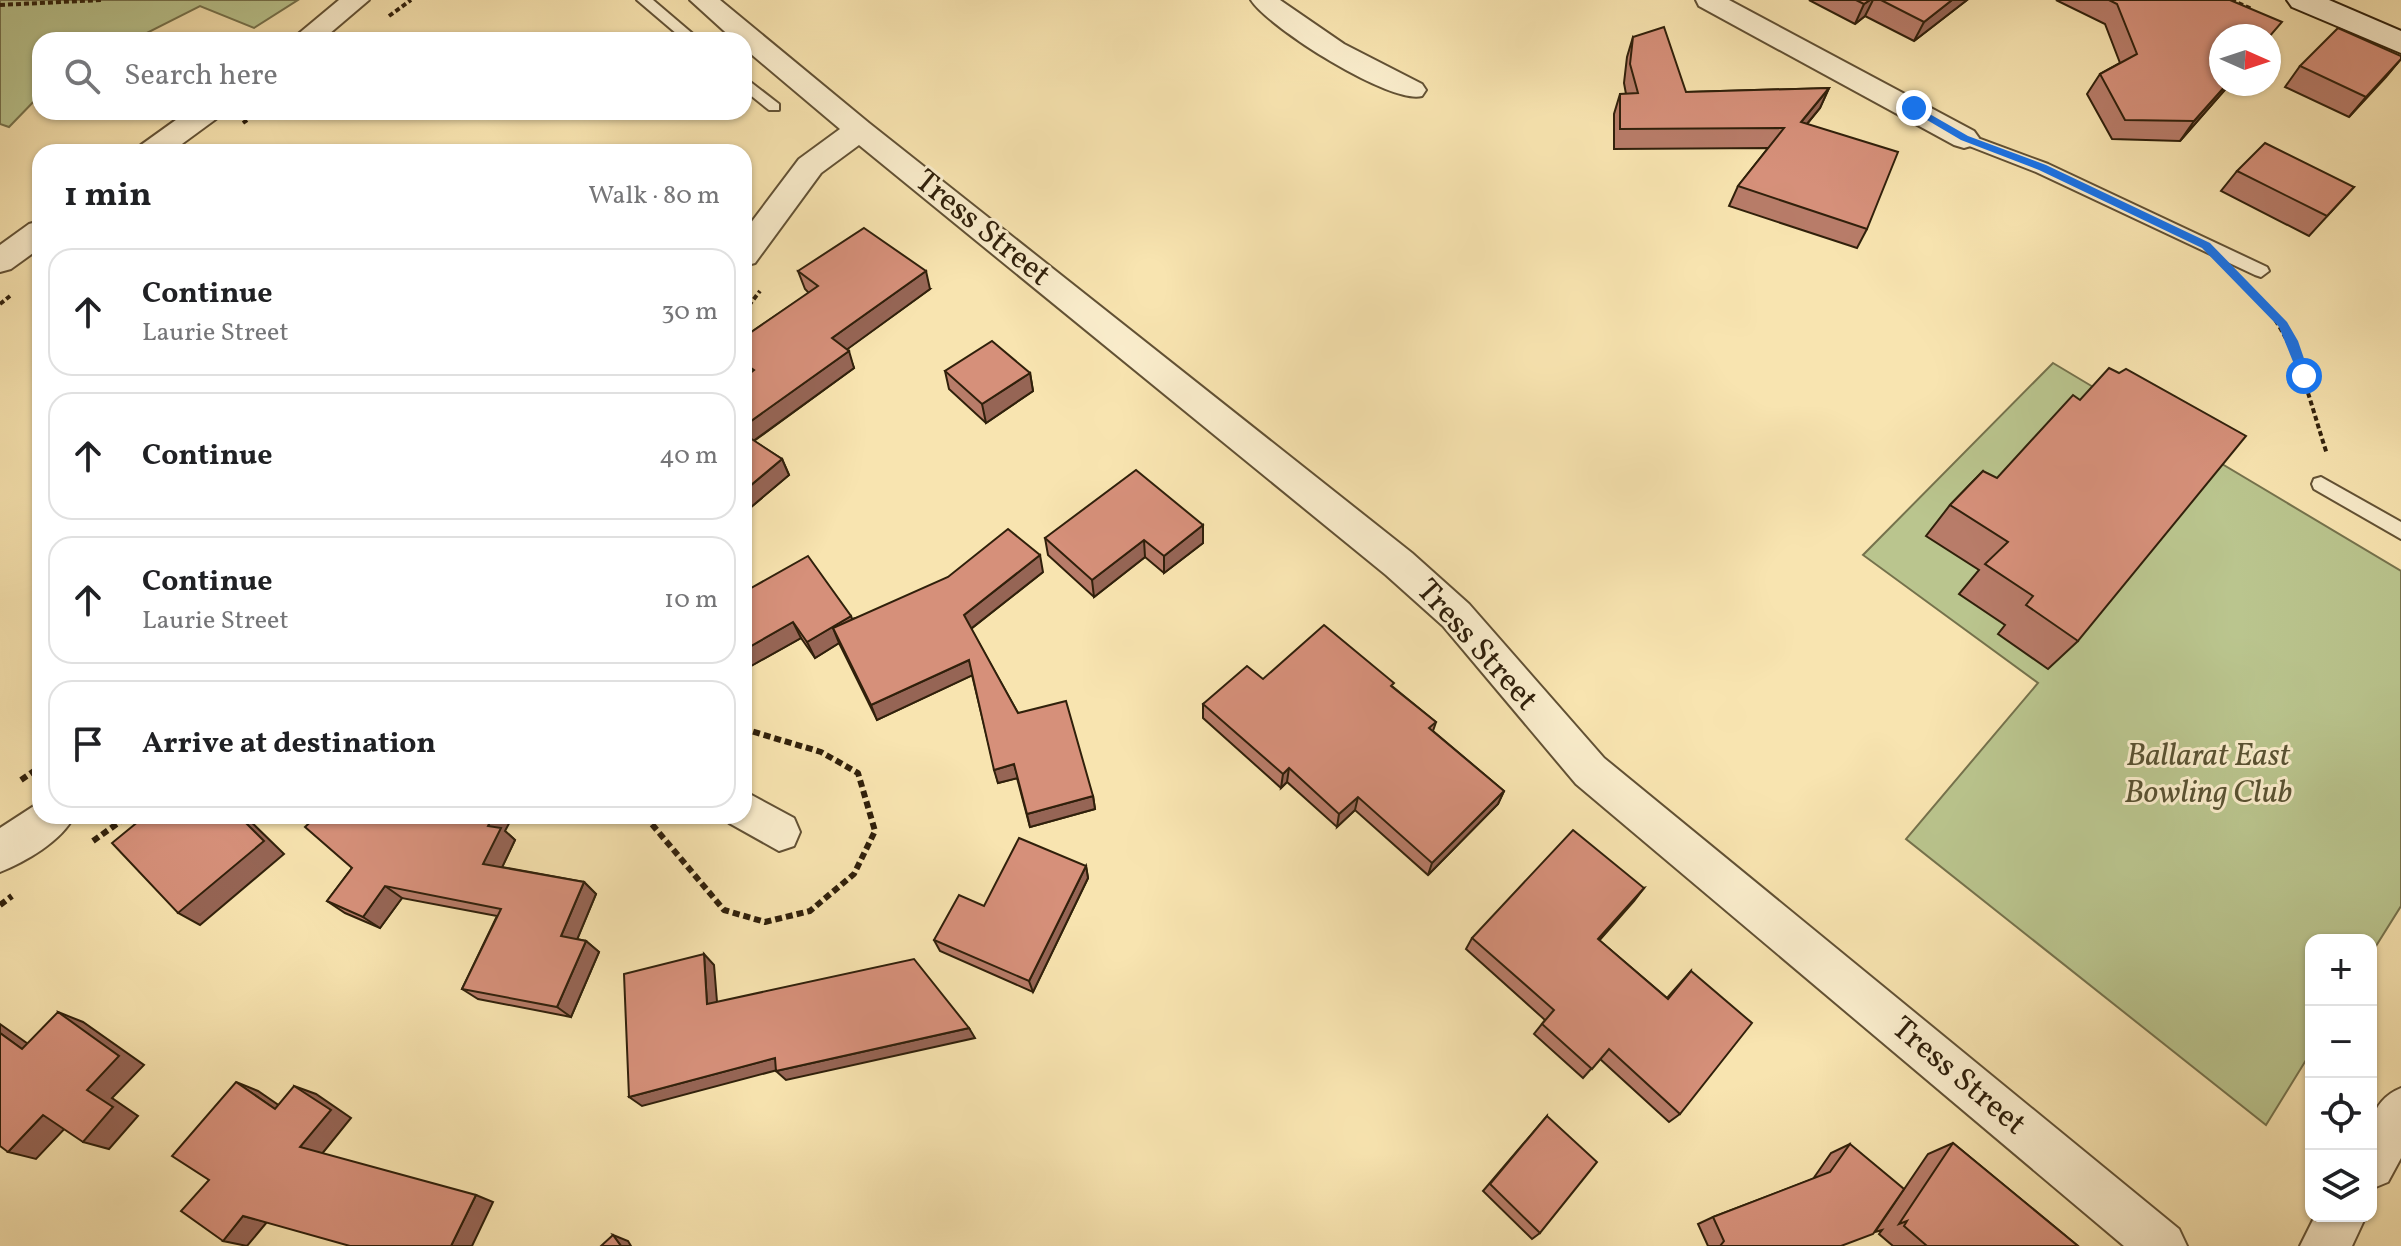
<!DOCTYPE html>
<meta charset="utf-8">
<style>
:root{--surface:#fff;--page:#f2f2f2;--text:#202124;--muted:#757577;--line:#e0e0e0}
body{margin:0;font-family:Vollkorn,serif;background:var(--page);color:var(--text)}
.controls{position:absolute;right:24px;bottom:24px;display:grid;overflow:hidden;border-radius:16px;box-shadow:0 2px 6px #0004}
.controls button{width:72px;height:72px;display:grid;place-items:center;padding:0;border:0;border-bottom:2px solid var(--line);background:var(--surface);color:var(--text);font:40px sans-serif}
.compass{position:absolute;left:2209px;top:24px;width:72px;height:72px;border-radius:50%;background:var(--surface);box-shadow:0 2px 6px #0004;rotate:93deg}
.stop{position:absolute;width:24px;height:24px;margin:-18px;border:6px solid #1a73e8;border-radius:50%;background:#fff}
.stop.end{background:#1a73e8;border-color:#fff;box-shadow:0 2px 8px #0008}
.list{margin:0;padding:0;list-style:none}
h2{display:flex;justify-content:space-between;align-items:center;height:104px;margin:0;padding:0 32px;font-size:34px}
h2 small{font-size:26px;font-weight:400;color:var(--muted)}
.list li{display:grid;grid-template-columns:52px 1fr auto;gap:24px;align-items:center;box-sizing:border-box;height:128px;margin:0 16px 16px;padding:0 16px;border:2px solid var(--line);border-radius:24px}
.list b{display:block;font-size:30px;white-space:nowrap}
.list p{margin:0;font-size:26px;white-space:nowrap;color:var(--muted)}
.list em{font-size:26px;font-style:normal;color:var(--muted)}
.icon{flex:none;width:44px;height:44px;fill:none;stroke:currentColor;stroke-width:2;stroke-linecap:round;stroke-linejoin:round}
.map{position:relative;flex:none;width:2401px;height:1246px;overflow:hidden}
.search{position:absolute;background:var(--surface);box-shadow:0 2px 6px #0004;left:32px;top:32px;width:720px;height:88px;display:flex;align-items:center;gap:20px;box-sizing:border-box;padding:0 28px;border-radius:24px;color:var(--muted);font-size:30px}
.panel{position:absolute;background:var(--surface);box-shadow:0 2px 6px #0004;left:32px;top:144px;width:720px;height:680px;border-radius:24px}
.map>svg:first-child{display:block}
.green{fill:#bac58e;stroke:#75724c;stroke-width:2}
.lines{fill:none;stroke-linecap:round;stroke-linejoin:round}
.service-casing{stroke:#625134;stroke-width:4}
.minor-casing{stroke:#625134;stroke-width:4}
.secondary-casing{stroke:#30200b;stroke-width:4}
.path-far1{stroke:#30200b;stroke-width:4;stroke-dasharray:5 3;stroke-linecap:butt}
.path{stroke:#30200b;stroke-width:6;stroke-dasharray:7 4;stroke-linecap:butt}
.service{fill:#faedcc;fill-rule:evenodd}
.minor{fill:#faedcc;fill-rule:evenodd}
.secondary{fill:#faedcc;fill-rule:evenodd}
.wall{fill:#b87c69;stroke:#30200b;stroke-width:2}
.shaded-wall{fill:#966555;stroke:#30200b;stroke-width:2}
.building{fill:#d6907a;stroke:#30200b;stroke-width:2}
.route{fill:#1a73e8}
.labels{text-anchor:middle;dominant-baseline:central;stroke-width:6;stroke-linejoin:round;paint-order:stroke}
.street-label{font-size:32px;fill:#30200b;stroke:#faedcc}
.park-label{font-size:32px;font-style:italic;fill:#595232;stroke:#faedcc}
</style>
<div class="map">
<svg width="2401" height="1246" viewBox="0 0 2401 1246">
<rect width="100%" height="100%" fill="#f8e4b0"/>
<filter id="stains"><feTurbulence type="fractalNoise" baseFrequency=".0025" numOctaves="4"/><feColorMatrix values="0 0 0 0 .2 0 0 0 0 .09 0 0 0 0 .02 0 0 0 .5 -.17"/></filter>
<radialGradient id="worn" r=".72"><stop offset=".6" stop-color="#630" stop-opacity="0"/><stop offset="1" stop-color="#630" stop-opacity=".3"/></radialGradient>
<!-- green -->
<g class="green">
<path d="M0 0H298L254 28 200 6 133 40H40V95L9 127 0 124Z"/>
<path d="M2053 363 2401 571V906L2371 954V940H2311V1052L2266 1125 1906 839 2038 683 1863 555Z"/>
</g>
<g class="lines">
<!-- service casing -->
<g class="service-casing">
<g id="service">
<path d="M637 0H653L700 40H684Z"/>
<path d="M744 77 779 104V110H769L744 90Z"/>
<path d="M1964 133 2048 164 2267 267 2269 271 2261 277 2255 275 2036 172 1959 142 1956 138Z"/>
<path d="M2321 477 2401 522V539L2314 489 2312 484 2314 479Z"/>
</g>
</g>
<!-- minor casing -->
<g class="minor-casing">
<g id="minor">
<path d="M339 0H369L322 40H291Z"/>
<path d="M690 0H720L869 123 1412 553 1469 604 1604 758 2179 1229 2187 1246H2124L1576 784 1443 626 1386 575 859 145 821 173 755 263 744 266V232L799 159 840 129 744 48V40H734Z"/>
<path d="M1251 0H1280L1344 44 1422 84 1426 90 1422 96C1391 105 1269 28 1251 0Z"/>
<path d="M1696 0H1729L1974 131 1979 138 1974 145 1964 148 1954 145 1699 6Z"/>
<path d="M187 112H220L216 119 171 152H136L141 145Z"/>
<path d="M40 221V248L11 269 0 272V245L29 224Z"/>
<path d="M744 791 794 818 800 832 794 846 779 851 729 823 726 816H744Z"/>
<path d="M40 802V816H74C62 841 25 862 0 872V828Z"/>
<path d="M2401 1088V1158L2388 1182 2371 1189C2371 1151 2359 1105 2401 1088Z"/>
<path d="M2315 1216H2366L2352 1246H2300Z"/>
</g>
</g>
<!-- secondary casing -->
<g class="secondary-casing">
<path id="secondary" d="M2287 0H2329L2401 31V53L2292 7Z"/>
</g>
<!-- path-far1 -->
<g class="path-far1">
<path d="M2231 0 2252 9"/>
<path d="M0 5 102 0"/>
<path d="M389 16 411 0"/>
<path d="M243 123 258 112"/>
<path d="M2261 301C2299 346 2309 400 2327 454"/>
<path d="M0 304 10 296"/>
<path d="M744 312 760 291"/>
</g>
<!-- path -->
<g class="path">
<path d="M21 780 40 767"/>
<path d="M645 816 724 910 765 922 810 911 854 874 875 831 858 773 821 752 744 729"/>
<path d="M93 841 128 816"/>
<path d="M0 905 12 896"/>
</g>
<!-- service -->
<use href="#service" class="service"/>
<!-- minor -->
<use href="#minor" class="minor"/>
<!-- secondary -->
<use href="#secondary" class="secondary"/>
</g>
<!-- wall -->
<g class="wall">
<path d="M1809 0H1967L1914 41 1865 16 1855 24Z"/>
<path d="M2056 0H2230L2221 84H2230L2180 141 2112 139 2087 94 2100 74 2120 63 2105 24Z"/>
<path d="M1633 37 1686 92 1829 88 1820 108 1807 124 1867 229 1857 248 1729 206 1738 186 1768 148 1614 149V114L1620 94H1626L1624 83 1627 57Z"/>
<path d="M2401 59 2349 117 2285 87 2300 66Z"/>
<path d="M2237 171 2354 187 2309 236 2221 191Z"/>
<path d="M798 271 930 289 847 349 854 368 754 441 782 459 789 475 744 513 747 376 744 374V337L809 293 805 289Z"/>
<path d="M945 371 1030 373 1033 391 986 423 949 389Z"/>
<path d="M1983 471 2078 641 2048 669 1998 634 2005 625 1959 594 1979 570 1926 536 1950 505Z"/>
<path d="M1203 525V543L1164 573 1145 557 1094 597 1048 555 1045 538Z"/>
<path d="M1043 572 971 629 1018 713 1093 796 1095 809 1030 827 1017 778 998 783 972 675 877 720 839 643 815 658 801 638 751 666 744 655V592L852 619Z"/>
<path d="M1263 679 1393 687 1436 722 1433 731 1504 791 1498 804 1428 875 1355 810 1337 827 1287 782 1281 788 1203 718V704Z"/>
<path d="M505 831 515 840 502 867 584 882 596 894 577 939 586 941 599 952 571 1017 478 999 462 989 497 916 402 898 380 928 345 913 327 901 352 868Z"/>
<path d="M1086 866 1088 878 1033 992 940 951 934 940 984 906Z"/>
<path d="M1644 888 1599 940 1667 998 1691 971 1680 1114 1669 1122 1600 1059 1583 1078 1534 1034 1545 1020 1466 949 1472 938Z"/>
<path d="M1547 1116 1540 1233 1532 1239 1483 1191Z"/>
<path d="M1953 1143 2078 1246H1893L1879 1234 1882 1230 1875 1232 1928 1154Z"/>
<path d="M1850 1144 1841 1246H1708L1698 1224 1713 1217 1813 1179 1831 1153Z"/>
</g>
<!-- shaded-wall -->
<g class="shaded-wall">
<path d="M1870 0H1873L1865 16 1855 24 1864 4Z"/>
<path d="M1952 0H1967L1914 41 1924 22Z"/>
<path d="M2401 59 2386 77 2349 117 2366 97Z"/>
<path d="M2227 84H2230L2180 141 2194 121Z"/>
<path d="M1829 88 1820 108 1792 142 1801 122Z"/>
<path d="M926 271 930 289 838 356 832 338Z"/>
<path d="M849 351 854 368 745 447 744 444V426Z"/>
<path d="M1030 373 1033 391 986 423 982 404Z"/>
<path d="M782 459 789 475 744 513V491Z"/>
<path d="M1203 525V543L1164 573V556Z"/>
<path d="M1144 540 1145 557 1094 597 1092 580Z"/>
<path d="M1040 555 1043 572 968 631 964 615Z"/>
<path d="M851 616 857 632 833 628 839 643 815 658 807 642Z"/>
<path d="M793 622 801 638 751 666 744 653V650Z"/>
<path d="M969 660 973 675 877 720 871 705Z"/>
<path d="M1014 764 1018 778 998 783 994 770Z"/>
<path d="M1289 768 1287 782 1281 788 1283 774Z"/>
<path d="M1504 791 1498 804 1428 875 1432 863Z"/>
<path d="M1093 796 1095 809 1030 827 1027 814Z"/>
<path d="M1358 797 1355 810 1337 827 1339 814Z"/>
<path d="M239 816H245L284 854 200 925 178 913Z"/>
<path d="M493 816H513L505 831 515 840 498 876 483 864 488 826Z"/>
<path d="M1086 866 1088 878 1033 992 1029 981Z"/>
<path d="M584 882 596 894 574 947 561 936Z"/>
<path d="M385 886 402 898 380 928 363 917Z"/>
<path d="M1644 888 1634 901 1590 951 1598 939Z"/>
<path d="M586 941 599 952 571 1017 557 1007Z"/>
<path d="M704 954 714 965 718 1014 707 1004Z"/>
<path d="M58 1012 83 1022 144 1065 112 1098 138 1116 109 1149 83 1142 87 1090Z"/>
<path d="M0 1024 48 1058 22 1049 0 1033Z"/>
<path d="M969 1028 975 1038 786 1080 776 1071Z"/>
<path d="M775 1058 785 1068 642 1106 629 1097Z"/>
<path d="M236 1082 258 1091 296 1117 275 1109Z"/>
<path d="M294 1086 316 1094 351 1118 321 1155 300 1147Z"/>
<path d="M43 1115 70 1123 36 1159 8 1152Z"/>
<path d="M476 1195 493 1202 472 1246H451Z"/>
<path d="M243 1216 267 1222 247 1246 223 1241Z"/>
<path d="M613 1235 628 1241 631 1246H621Z"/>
</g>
<!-- building -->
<g class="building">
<path d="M1856 0H1870L1864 4Z"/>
<path d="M1881 0H1952L1924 22Z"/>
<path d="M2109 0H2230L2282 22 2269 37 2221 36V84H2227L2194 121 2125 120 2100 74 2137 54 2117 4Z"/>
<path d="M1664 27 1686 92 1829 88 1801 122 1898 152 1867 229 1738 186 1784 128 1620 129V94L1638 93 1630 64 1633 37Z"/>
<path d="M2338 28 2401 56V59L2366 97 2300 66Z"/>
<path d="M2265 143 2354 187 2327 216 2237 171Z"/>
<path d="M864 228 926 271 832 338 849 351 744 426V378L754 370 744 363V337L818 286 798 271Z"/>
<path d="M992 341 1030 373 982 404 945 371Z"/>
<path d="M2109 368 2119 373 2126 369 2246 436 2078 641 2026 605 2033 596 1985 564 2008 542 1950 505 1983 471 1997 478 2073 395 2080 400Z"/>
<path d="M744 434 782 459 744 491Z"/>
<path d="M1136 470 1203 525 1164 556 1144 540 1092 580 1045 538Z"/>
<path d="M1008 529 1040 555 964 615 1018 713 1066 701 1093 796 1027 814 1014 764 994 770 969 660 871 705 833 628 948 577Z"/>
<path d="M808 556 851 616 807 642 793 622 744 650V592Z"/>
<path d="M1324 625 1394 683 1391 686 1436 722 1429 728 1504 791 1432 863 1358 797 1339 814 1289 768 1283 774 1203 704 1247 666 1263 679Z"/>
<path d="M145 816H239L264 841 178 913 112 843Z"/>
<path d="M317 816H493L488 826 501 828 483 864 584 882 561 936 586 941 557 1007 462 989 501 909 385 886 363 917 327 901 352 868 305 827Z"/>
<path d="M1573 830 1644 888 1598 939 1668 999 1691 971 1752 1023 1680 1114 1609 1049 1592 1069 1542 1024 1554 1010 1472 938Z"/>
<path d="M1019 838 1086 866 1029 981 934 940 959 895 984 906Z"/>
<path d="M704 954 707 1004 914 959 969 1028 776 1071 775 1058 629 1097 624 974Z"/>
<path d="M58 1012 119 1056 87 1090 113 1107 83 1142 43 1115 8 1152 0 1146V1033L22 1049Z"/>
<path d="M236 1082 275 1109 294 1086 331 1110 300 1147 476 1195 451 1246H350L243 1216 223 1241 181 1211 209 1180 172 1156Z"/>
<path d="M1547 1116 1597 1162 1540 1233 1490 1184Z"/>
<path d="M1953 1143 2078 1246H1927L1904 1226 1907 1221 1899 1224Z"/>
<path d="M1850 1144 1904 1189 1873 1234 1841 1246H1720L1724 1241 1713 1217 1830 1172Z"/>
<path d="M613 1235 621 1246H601Z"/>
</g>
<!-- route -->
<path class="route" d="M1914 105 1968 136 2046 165 2210 243 2287 322 2298 341 2310 376 2308 379H2300L2279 327 2202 248 2039 170 1961 140 1910 110 1909 108Z"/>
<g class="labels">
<!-- street labels -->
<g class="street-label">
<text transform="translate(982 229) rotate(39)">Tress Street</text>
<text transform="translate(1476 646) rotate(48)">Tress Street</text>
<text transform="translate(1958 1077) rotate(40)">Tress Street</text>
</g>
<!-- park labels -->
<g class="park-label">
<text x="2208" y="757">Ballarat East<tspan x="2208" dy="37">Bowling Club</tspan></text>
</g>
</g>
<rect width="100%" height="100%" filter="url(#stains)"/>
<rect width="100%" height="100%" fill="url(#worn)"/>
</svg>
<div class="controls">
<button>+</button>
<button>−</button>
<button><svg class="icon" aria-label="locate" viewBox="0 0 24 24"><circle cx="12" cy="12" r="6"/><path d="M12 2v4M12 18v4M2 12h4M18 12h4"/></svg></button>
<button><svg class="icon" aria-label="layers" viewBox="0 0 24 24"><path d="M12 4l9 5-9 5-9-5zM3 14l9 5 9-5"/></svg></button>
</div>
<svg class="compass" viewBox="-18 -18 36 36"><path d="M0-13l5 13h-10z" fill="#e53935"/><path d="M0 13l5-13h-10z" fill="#757577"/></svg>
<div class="stop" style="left:2304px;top:376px"></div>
<div class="stop end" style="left:1914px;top:108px"></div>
<div class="search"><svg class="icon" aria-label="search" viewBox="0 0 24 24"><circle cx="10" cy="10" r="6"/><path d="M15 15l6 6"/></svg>Search here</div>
<section class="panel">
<h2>1 min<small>Walk · 80 m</small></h2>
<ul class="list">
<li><svg class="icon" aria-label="ahead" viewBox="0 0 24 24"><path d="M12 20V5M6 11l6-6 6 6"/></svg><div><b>Continue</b><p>Laurie Street</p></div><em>30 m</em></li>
<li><svg class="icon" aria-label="ahead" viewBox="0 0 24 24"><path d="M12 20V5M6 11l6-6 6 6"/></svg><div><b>Continue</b></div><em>40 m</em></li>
<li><svg class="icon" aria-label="ahead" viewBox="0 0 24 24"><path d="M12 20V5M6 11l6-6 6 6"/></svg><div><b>Continue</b><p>Laurie Street</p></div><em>10 m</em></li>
<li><svg class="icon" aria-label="arrive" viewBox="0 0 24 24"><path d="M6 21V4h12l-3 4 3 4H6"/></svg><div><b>Arrive at destination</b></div></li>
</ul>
</section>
</div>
